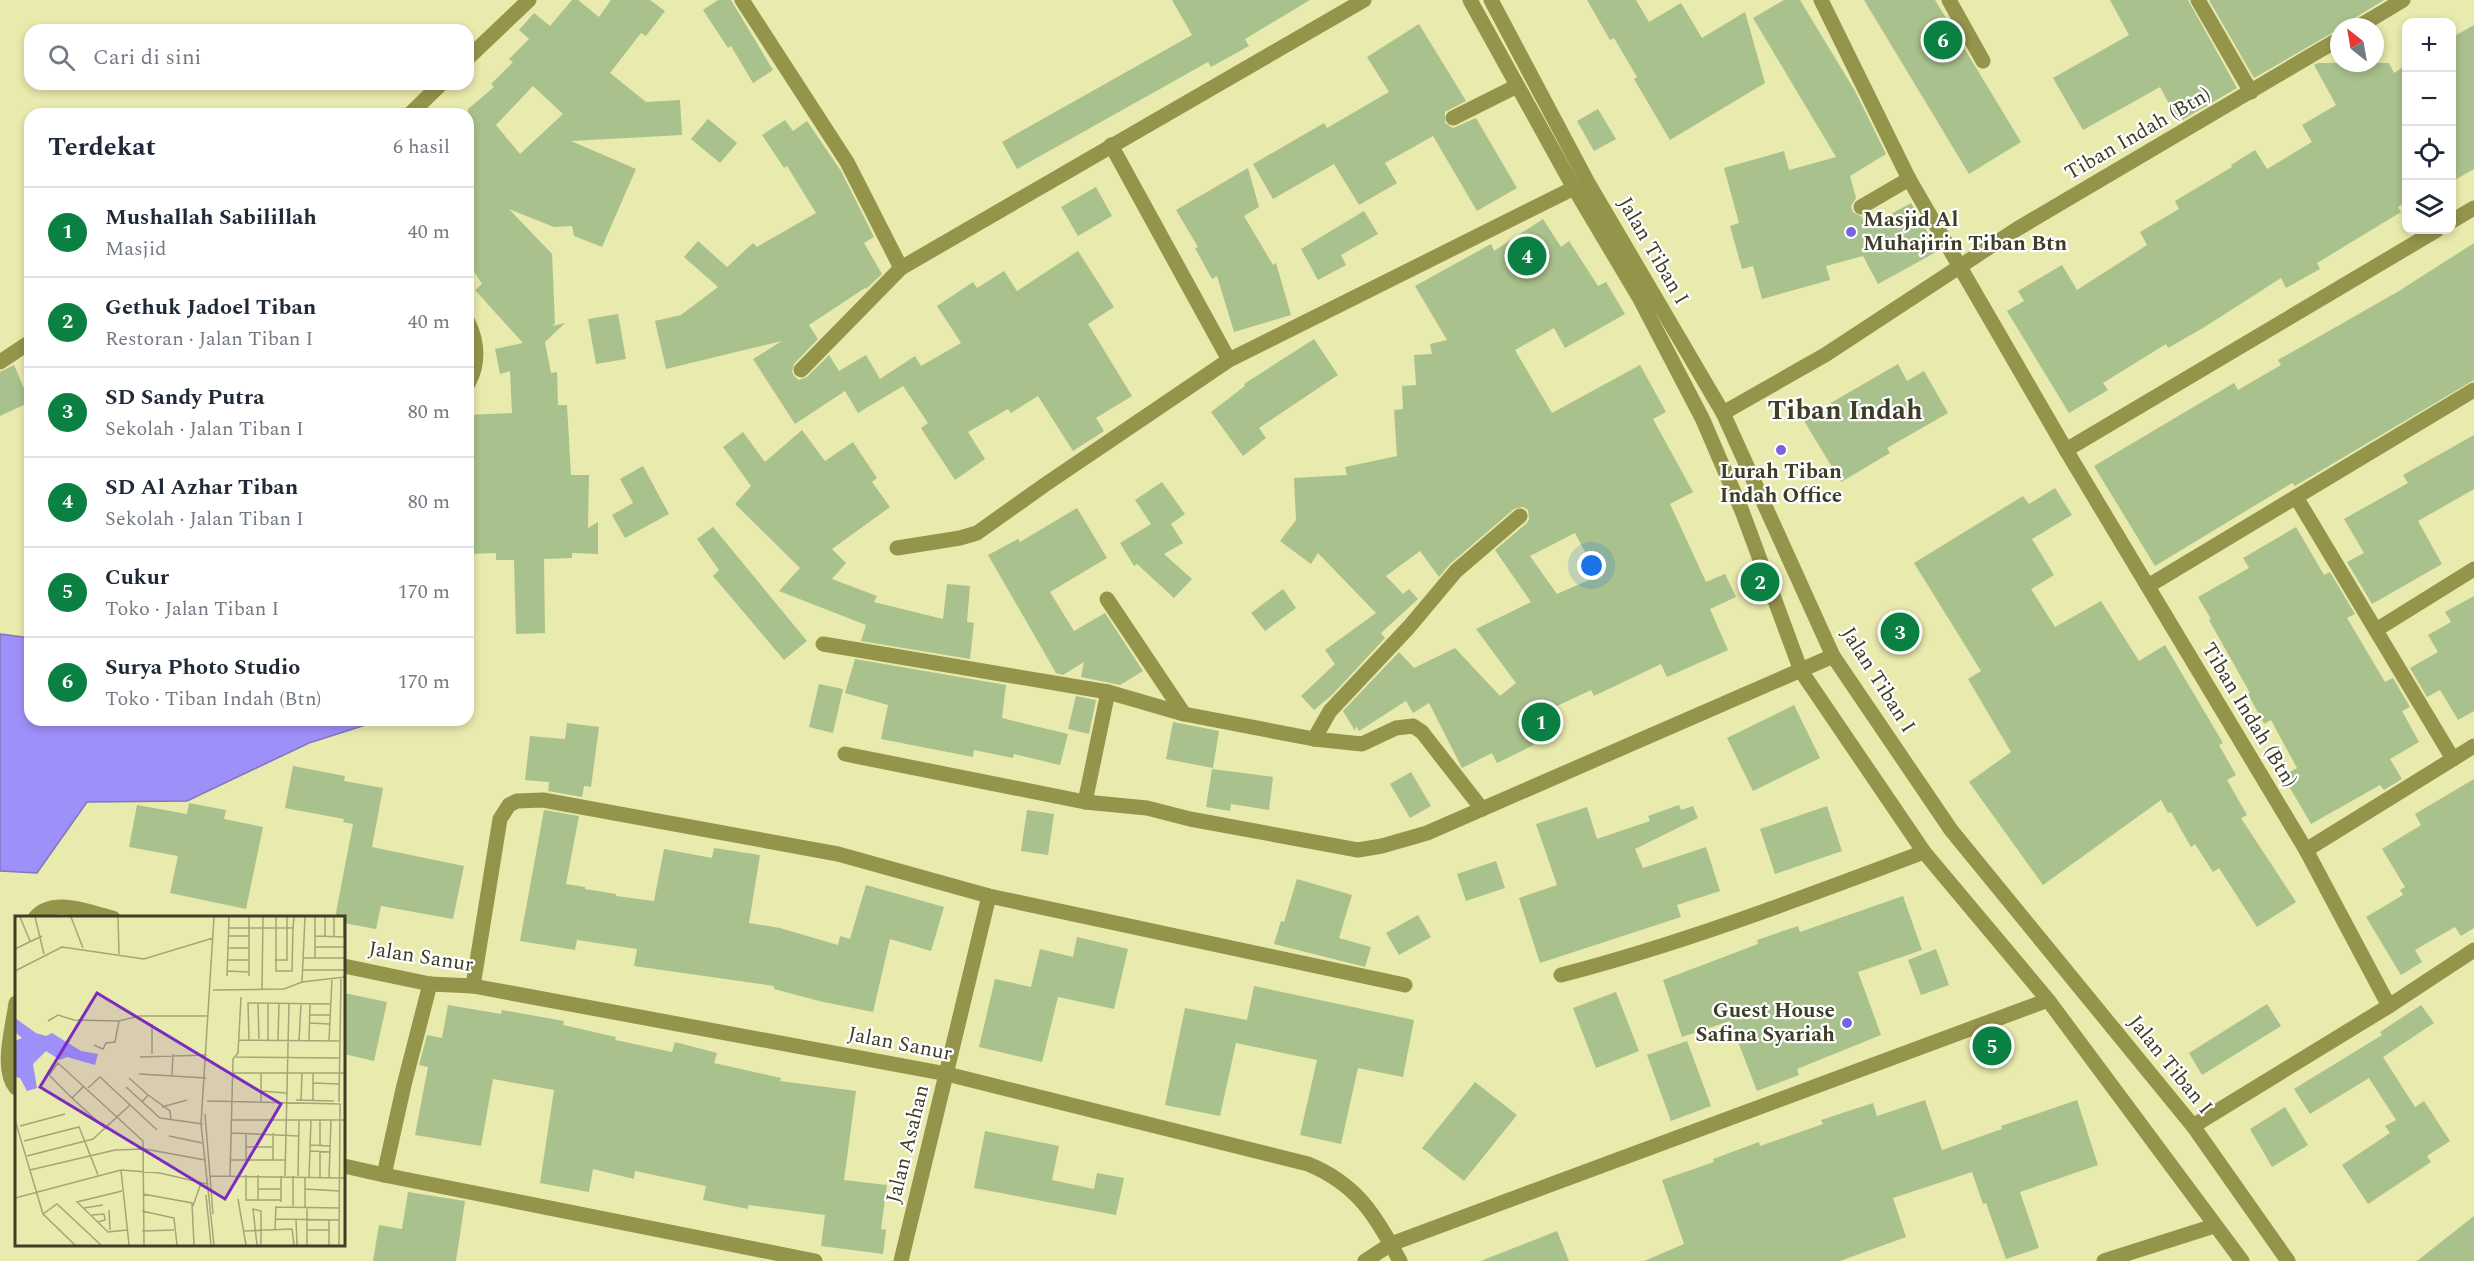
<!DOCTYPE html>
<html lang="id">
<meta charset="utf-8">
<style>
:root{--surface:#fff;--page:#f6f6f7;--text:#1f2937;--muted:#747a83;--line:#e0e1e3;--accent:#0b8043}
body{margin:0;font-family:Spectral,serif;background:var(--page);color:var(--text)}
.controls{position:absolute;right:18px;top:18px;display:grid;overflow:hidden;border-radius:12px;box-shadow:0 3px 9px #0003}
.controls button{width:54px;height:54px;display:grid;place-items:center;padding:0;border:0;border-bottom:2px solid var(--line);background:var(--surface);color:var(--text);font:30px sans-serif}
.compass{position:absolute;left:2330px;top:18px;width:54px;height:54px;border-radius:50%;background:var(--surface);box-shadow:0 3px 9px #0003;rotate:329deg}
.you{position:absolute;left:1592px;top:566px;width:21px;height:21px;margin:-15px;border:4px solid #fff;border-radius:50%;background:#1a73e8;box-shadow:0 0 0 9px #1a73e833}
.badge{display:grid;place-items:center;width:39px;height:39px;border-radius:50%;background:var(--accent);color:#fff;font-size:20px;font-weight:700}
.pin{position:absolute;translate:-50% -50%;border:3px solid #fff;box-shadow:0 2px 6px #0006}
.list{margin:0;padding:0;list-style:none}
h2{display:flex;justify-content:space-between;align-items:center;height:78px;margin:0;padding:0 24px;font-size:26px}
h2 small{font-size:20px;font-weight:400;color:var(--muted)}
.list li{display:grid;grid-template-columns:39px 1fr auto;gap:18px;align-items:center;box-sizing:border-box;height:90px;padding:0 24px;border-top:2px solid var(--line)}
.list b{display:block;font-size:22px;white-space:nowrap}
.list p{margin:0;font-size:20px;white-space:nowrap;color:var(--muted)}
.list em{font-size:20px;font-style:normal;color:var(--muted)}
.icon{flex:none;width:33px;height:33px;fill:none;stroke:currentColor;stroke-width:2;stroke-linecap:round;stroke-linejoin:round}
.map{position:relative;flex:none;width:2474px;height:1261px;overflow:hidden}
.search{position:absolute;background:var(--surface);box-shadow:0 3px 9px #0003;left:24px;top:24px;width:450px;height:66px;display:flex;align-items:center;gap:15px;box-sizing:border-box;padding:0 21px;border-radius:18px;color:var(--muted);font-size:22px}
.panel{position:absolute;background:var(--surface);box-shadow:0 3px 9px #0003;left:24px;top:108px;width:450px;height:618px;border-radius:18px}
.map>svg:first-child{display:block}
.water{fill:#9e90f9;stroke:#8177ba;stroke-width:1.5}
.building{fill:#a9c18c;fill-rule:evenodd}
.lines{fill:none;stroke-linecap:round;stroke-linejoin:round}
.minor{stroke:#95944b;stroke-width:15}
.poi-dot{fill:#7a62dd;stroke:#fff;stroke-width:2}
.labels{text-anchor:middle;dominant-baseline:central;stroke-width:4.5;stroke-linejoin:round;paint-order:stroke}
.street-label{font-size:21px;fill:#3e3e26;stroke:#fff}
.poi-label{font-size:21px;font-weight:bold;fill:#3e3e26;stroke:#fff;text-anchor:start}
.district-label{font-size:27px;font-weight:bold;fill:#3e3e26;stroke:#fff}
.inset-road{fill:none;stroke:#a5a577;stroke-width:1.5}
.view{fill:#7b2cbf;fill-opacity:0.15;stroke:#7b2cbf;stroke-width:3}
.inset-edge{fill:none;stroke:#3e3e26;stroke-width:3}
</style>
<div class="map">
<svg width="2474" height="1261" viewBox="0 0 2474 1261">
<rect width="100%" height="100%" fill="#e9eaad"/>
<!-- water -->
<path class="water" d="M0 634 30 638V720H381L309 743 187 801 87 802 37 873 0 871Z"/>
<!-- building -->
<g class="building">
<path d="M572 0H578L599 17 611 0H650L665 11 646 36 641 33 610 73 646 102 680 100 682 135 571 141 636 169 602 247 574 236 572 226 554 227 509 209 552 254 555 323 552 326 565 323 545 342 551 373 557 372 558 405H567L571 475H589L588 528 598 522V554L572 553V558L544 559 545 633 516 634 514 560H496V553L468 554V415L512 413 510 371 500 374 495 349 523 343 475 290 482 284 468 262V109L494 87 491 84 513 62 509 59 529 39 519 30 534 13 550 26ZM533 86 563 114 520 154 496 125Z"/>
<path d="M718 0H731L773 70 753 83 731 46 728 48 703 10Z"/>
<path d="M1172 0H1310L1245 39 1249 46 1211 67 1208 62 1017 169 1002 142 1192 35Z"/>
<path d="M1587 0H1636L1649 22 1681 3 1702 38 1745 12 1765 83 1670 140 1634 79 1637 77 1614 38 1610 40Z"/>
<path d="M1784 0H1800L1855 91 1886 154 1850 176 1856 198 1851 206 1853 212 1862 217 1865 228 1911 203 1938 251 1878 284 1863 256 1826 266 1830 280 1762 299 1753 266 1742 269 1730 226 1739 223 1724 168 1784 151 1789 170 1836 157 1753 18Z"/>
<path d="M1864 0H1935L2021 142 1969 174Z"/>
<path d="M2110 0H2188L2237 88 2179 122 2160 87 2083 130 2053 78 2129 35Z"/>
<path d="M2209 0H2384L2353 19 2349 25 2339 27V29L2254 78Z"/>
<path d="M1419 24 1466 101 1445 112V123L1453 128 1476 118 1517 188 1477 211 1433 136 1385 163 1397 183 1359 205 1334 164 1273 199 1253 164 1324 123 1327 128 1389 92 1367 57Z"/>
<path d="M2474 25V169L2451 182V38Z"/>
<path d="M2318 63H2389L2394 73 2406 65V202L2398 207 2401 212 2317 263 2320 269 2286 288 2281 278 2203 328 2168 348 2166 344 2103 383 2108 390 2069 413 2007 311 2024 301 2018 291 2062 265 2077 290 2147 245 2140 232 2179 209 2175 201 2232 167 2231 165 2255 150 2267 169 2312 142 2302 125 2336 105 2314 65Z"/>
<path d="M1598 109 1616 139 1594 151 1577 121Z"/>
<path d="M708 119 737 143 720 163 691 139Z"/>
<path d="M785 120 793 131 807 121 841 171 874 237 864 243 882 274 866 289 865 288 809 325 818 339 794 364 792 372 795 377 799 380 807 377 829 355 839 371 866 355 880 379 915 356 921 366 961 343 937 306 973 282 977 288 1004 271 1017 291 1078 251 1114 307 1088 324 1132 396 1096 418 1104 431 1073 451 1038 396 1011 413 1008 409 968 432 985 459 955 480 921 428 928 423 903 386 858 413 845 391 795 424 753 359 782 341 666 369 655 321 681 315 718 287 684 257 698 241 727 267 753 243 757 247 816 213 787 166 784 168 762 135Z"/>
<path d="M1248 168 1259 207 1244 216 1273 265 1276 263 1291 315 1234 332 1217 276 1212 279 1195 248 1198 247 1176 210Z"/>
<path d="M1096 187 1112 216 1078 236 1061 207Z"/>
<path d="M1364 211 1378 234 1341 255 1346 265 1318 280 1301 249Z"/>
<path d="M1543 219 1561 247 1569 241 1598 286 1606 282 1625 314 1565 348 1554 328 1515 350 1552 413 1640 365 1666 412 1653 419 1693 492 1670 504 1706 582 1725 574 1736 597 1710 609 1728 650 1667 677 1661 664 1594 696 1591 690 1523 722 1534 745 1497 763 1492 753 1462 768 1429 703 1413 713 1406 701 1359 731 1356 726 1355 731 1343 711 1399 652 1414 668 1455 648 1500 696 1516 683 1476 629 1531 602 1495 550 1527 523 1529 519 1528 510 1523 507 1514 509 1450 564 1439 577 1420 551 1386 576 1403 594 1409 589 1418 599 1381 633 1385 638 1333 694 1314 710 1301 696 1335 664 1325 650 1376 613 1318 553 1311 564 1280 541 1296 520 1294 478 1347 475 1345 467 1397 456 1394 410 1403 409 1402 386 1416 385 1414 355 1432 354 1430 344 1447 340 1415 286 1491 244 1494 251ZM1575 533 1598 576 1557 594 1530 556Z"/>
<path d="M2474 243V380L2295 486 2292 483 2155 566 2094 466 2234 383 2238 390 2281 365 2278 360 2399 291Z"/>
<path d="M618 314 626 359 596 364 588 319Z"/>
<path d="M1314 339 1338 375 1259 428 1266 438 1243 456 1211 412 1245 386 1244 384Z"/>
<path d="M1898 364 1907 381 1924 371 1948 413 1887 448 1890 453 1841 482 1803 419Z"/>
<path d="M14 365 30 402 0 416V372Z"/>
<path d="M802 430 825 461 853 442 877 478 872 482 890 507 832 549 846 563 832 579 877 596 874 602 943 619 947 584 970 586 967 622 974 623 970 659 861 641 866 625 779 591 800 568 735 504 751 486 723 447 743 432 765 462Z"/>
<path d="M2474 435V489L2418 521 2442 564 2372 604 2347 562 2364 553 2344 519 2408 483 2403 475Z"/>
<path d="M643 466 669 514 625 538 612 515 633 503 620 479Z"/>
<path d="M1162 482 1185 514 1171 524 1183 543 1164 554 1192 579 1174 598 1137 564 1134 566 1120 543 1151 524 1135 500Z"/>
<path d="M2055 488 2072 515 2032 539 2054 575 2031 589 2055 627 2101 601 2139 661 2165 645 2223 743 2219 745 2236 775 2227 780 2247 815 2241 818 2296 902 2257 927 2219 868 2213 872 2195 844 2191 847 2171 812 2168 813 2161 800 2043 885 1969 782 2011 752 1968 679 1981 671 1914 563 2023 496 2029 504Z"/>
<path d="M1077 508 1107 558 1050 592 1074 631 1105 613 1143 671 1120 685 1081 677 1084 662 1063 675 1056 673 988 555 1018 539 1020 542Z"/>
<path d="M713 527 807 641 784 660 713 576 719 570 697 539Z"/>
<path d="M2296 527 2324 575 2330 572 2355 614 2347 618 2385 682 2393 678 2410 707 2402 711 2419 742 2390 759 2402 779 2384 790 2380 785 2311 824 2283 776 2297 768 2271 720 2264 724 2248 694 2250 693 2209 620 2211 619 2198 597 2249 568 2243 558Z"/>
<path d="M1283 589 1296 608 1265 631 1251 613Z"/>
<path d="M2474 596V711L2458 720 2440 690 2427 697 2410 668 2438 652 2428 635 2451 622 2445 612Z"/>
<path d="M855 659 1006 685 1002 718 1068 734 1060 765 1014 754 1013 758 974 750 973 757 881 739 888 705 845 693Z"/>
<path d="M819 684 843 689 833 733 809 727Z"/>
<path d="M1076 696 1096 700 1089 734 1068 729Z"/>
<path d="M1794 705 1820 758 1753 791 1727 738Z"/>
<path d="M1173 722 1219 731 1213 768 1166 759Z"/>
<path d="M567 723 599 727 591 787 584 786 582 797 548 791 549 782 525 780 530 736 565 739Z"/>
<path d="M293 766 345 776 344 781 383 788 372 847 464 866 453 919 381 906 376 929 344 923V918H335L353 824 343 822 344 819 285 808Z"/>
<path d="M1212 769 1273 777 1269 810 1231 804 1230 811 1206 807Z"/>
<path d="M1411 772 1431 806 1410 818 1390 784Z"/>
<path d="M2474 779V928L2461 936 2455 927 2415 950 2422 962 2401 975 2366 917 2403 895 2400 890 2405 887 2382 849 2421 825 2415 814Z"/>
<path d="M189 803 226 810 224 819 263 827 246 909 170 893 178 856 129 847 137 805 187 814Z"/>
<path d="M1679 805 1681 810 1693 806 1698 818 1635 849 1643 868 1706 847 1720 891 1677 905 1681 917 1540 963 1519 898 1557 885 1536 824 1587 807 1597 839 1650 821 1648 816Z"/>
<path d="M1827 806 1842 851 1775 874 1760 829Z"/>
<path d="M544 810 579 816 566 884 585 887V889L616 894V896L654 901 664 849 712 858 714 848 760 855 749 923 780 928 838 945 840 936 850 939 866 885 944 907 931 951 890 939 873 1012 819 1001 774 989V986L634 966 637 949 577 940 575 950 520 941Z"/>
<path d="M1027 810 1054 814 1048 855 1021 851Z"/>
<path d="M1496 861 1505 888 1466 901 1457 874Z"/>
<path d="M1297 879 1352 895 1339 938 1371 947 1365 967 1274 944 1281 921 1284 922Z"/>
<path d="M1903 896 1922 950 1858 972 1881 1035 1797 1069 1799 1075 1757 1091 1730 1021 1682 1037 1663 980 1758 944 1757 940 1798 926 1800 932Z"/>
<path d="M1418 915 1431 937 1399 955 1386 933Z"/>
<path d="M1077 937 1128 949 1114 1009 1058 997 1042 1062 979 1047 995 979 1031 987 1040 949 1073 957Z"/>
<path d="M1936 949 1949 985 1921 995 1908 960Z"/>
<path d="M1254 986 1414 1020 1403 1077 1358 1068 1341 1144 1300 1135 1317 1060 1236 1043 1220 1116 1165 1105 1185 1008 1247 1020Z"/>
<path d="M1616 992 1639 1051 1596 1068 1573 1008Z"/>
<path d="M344 993 387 1002 374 1061 344 1054Z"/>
<path d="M2267 1004 2281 1026 2202 1075 2189 1053Z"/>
<path d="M448 1005 501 1014 502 1010 564 1021 563 1025 616 1037 615 1040 672 1052 675 1042 717 1053 714 1063 781 1078 780 1081 856 1091 844 1180 887 1185 881 1229 886 1230 883 1254 821 1246 825 1215 748 1205V1209L703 1200 706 1186 635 1171 634 1179 593 1169 589 1192 540 1183 554 1090 493 1079 481 1146 415 1135 428 1067 419 1065 427 1035 442 1038Z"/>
<path d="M2421 1005 2434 1023 2383 1057 2415 1107 2424 1101 2450 1141 2427 1156 2431 1162 2368 1204 2342 1165 2390 1133 2385 1126 2396 1120 2369 1078 2310 1114 2294 1089 2382 1035 2380 1032Z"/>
<path d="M1687 1041 1711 1106 1671 1121 1647 1055Z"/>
<path d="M1475 1082 1517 1115 1464 1181 1422 1148Z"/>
<path d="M1925 1100 1942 1150 2002 1129 2001 1126 2077 1100 2098 1165 2020 1192 2039 1248 2006 1259 1986 1203 1983 1204 1972 1172 1893 1198 1906 1237 1840 1261H1644L1684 1244 1662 1180 1714 1162 1713 1159 1759 1142 1760 1146 1823 1124 1821 1120 1873 1103 1877 1116Z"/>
<path d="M2285 1107 2308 1145 2272 1167 2250 1129Z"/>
<path d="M985 1131 1059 1146 1052 1180 1094 1189 1097 1173 1124 1178 1116 1215 974 1188Z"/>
<path d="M408 1192 465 1201 456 1261H373L379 1225 402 1229Z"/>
<path d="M2474 1216V1261H2417Z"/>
<path d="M1557 1231 1569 1261H1483V1260Z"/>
</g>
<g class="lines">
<!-- minor -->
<g class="minor">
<path d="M742 0 847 162 901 268"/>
<path d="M1470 0 1574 188 1640 299 1703 420 1742 511 1801 671 1924 852 2048 1000 2242 1261"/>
<path d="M1491 0 1587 181 1723 413 1833 656 1951 830 2193 1126 2288 1261"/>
<path d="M1821 0 1909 179 2066 450 2306 850 2389 1006"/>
<path d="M1949 0 1983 61"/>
<path d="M2198 0 2251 92"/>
<path d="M2358 27 2403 0"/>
<path d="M468 58 529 0"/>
<path d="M410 114 441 84"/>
<path d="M1453 118 1517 86"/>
<path d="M1111 145 1229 360"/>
<path d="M1861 207 1909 179"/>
<path d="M2452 221 2474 208"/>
<path d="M468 322C478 343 479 364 468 384"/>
<path d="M0 362 30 342"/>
<path d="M801 370 901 268 1364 0"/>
<path d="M1723 413 1825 355 2017 229 2339 39"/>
<path d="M2066 450 2437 230"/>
<path d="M2296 497 2453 759"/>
<path d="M897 548 960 538 977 533 1046 484 1229 360 1574 188"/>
<path d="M2148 586 2474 390"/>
<path d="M1107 599 1184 714"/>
<path d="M2376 630 2474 569"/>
<path d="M823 644 1108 692"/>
<path d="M1314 739 1330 711 1409 627 1456 571 1520 516"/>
<path d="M845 754 1085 802 1147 808 1190 819 1358 850 1382 846 1427 833 1833 656"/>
<path d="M1085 802 1108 692 1184 714 1314 739 1362 744 1396 728 1413 726 1422 732 1482 809"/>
<path d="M2306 850 2474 746"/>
<path d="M35 918C53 896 90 913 113 918"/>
<path d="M344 966 430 984 473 986 947 1074 1308 1164C1357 1184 1376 1216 1400 1261"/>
<path d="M1561 975C1685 943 1804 897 1924 852"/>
<path d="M430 984 404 1085 384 1175 815 1261"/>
<path d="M473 986 500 819 509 805 517 801 543 800 838 854 989 896 1405 985"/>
<path d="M16 1003C13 1027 0 1069 16 1088"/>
<path d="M2193 1126 2389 1006 2474 950"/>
<path d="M344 1166 384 1175"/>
<path d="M901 1261 989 896"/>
<path d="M1365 1261 1391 1244 2048 1000"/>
<path d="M2104 1261 2214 1226"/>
</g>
</g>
<!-- markers -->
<g class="poi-dot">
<circle cx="1851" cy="232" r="6"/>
<circle cx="1781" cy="450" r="6"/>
<circle cx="1847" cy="1023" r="6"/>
</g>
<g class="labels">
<!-- street labels -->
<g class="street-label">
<text transform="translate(2138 134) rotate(-30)">Tiban Indah (Btn)</text>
<text transform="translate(1653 251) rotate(60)">Jalan Tiban I</text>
<text transform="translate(1878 680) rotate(58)">Jalan Tiban I</text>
<text transform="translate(2249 715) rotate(59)">Tiban Indah (Btn)</text>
<text transform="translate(421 957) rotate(9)">Jalan Sanur</text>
<text transform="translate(900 1044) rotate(11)">Jalan Sanur</text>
<text transform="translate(2170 1065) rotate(51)">Jalan Tiban I</text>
<text transform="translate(908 1144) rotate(-76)">Jalan Asahan</text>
</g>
<!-- poi labels -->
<g class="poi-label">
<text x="1863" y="220">Masjid Al<tspan x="1863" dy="24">Muhajirin Tiban Btn</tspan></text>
<text x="1781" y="472" text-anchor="middle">Lurah Tiban<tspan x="1781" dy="24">Indah Office</tspan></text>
<text x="1835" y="1011" text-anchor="end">Guest House<tspan x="1835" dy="24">Safina Syariah</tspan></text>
</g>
<!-- district labels -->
<g class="district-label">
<text x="1845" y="411">Tiban Indah</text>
</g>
</g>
<!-- overview -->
<g transform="translate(15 916)">
<rect width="330" height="330" fill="#e9eaad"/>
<path d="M0 102 21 117 31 120 37 117 66 135 83 138 80 149 52 141 45 144 31 135 18 148 22 172 12 175 5 162 0 161V125L7 122 0 116Z" fill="#9e90f9"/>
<path class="inset-road" d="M5 1 15 25M20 1 29 38M56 1 68 32M103 1 104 38M199 1 186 208 199 329M234 1V60M261 1V55H277L278 12M300 1V20L330 21M319 1V21M214 12H278L279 1M214 20H234M300 20V42M310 21V1M329 21V1M300 31H330M213 32H234M0 33 27 20M288 42H330M213 44H234M260 44H272V1M288 54H330M0 55 47 31 129 43 198 22M212 55 234 56M212 60 214 1M287 66 290 1M247 73 248 1M198 74 269 73 287 66 330 61M243 87 244 123M253 87V124M295 99H315M33 105 43 99 59 104 104 105 124 100H193M295 107 315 108M223 124 324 125M234 124 233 87 315 88M263 124 264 87M284 125 286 88M294 125 295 88M314 125 317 62M79 129 88 133 91 127 100 126 104 105M137 138V108M125 141 192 139M221 141 324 142M218 157H330M246 157V185M124 158 191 162M157 159 158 138M114 162 133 179M298 167 324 168M69 170 57 182 91 213M111 171 145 202 188 208M73 172 85 161 142 214M246 175 271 177M57 182 34 159 43 147 128 225 129 329M281 184 319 185M286 184 287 157M192 185 325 188 324 329M298 185V157M127 186 133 179 155 195 156 204M324 186 326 61M147 191 172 184M190 198 198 298M0 204 28 298 60 329M216 204H330M5 210 50 198M216 217 284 220M231 217V244M154 220 187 227M9 225 64 211 83 259M295 229 315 230M305 229V204M231 231H258M295 235 315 236M12 240 78 223 115 189M216 244H271M258 244V217M15 254 100 234 130 233 190 244M106 254 114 329M231 259V284H266M195 260 330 262M215 260 218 143 223 137 226 81M266 260V286M270 260 274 87M283 260 284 204M290 261V291M294 261 296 204M305 261V235M314 261 316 204M243 273H266M290 273 325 275M107 275 62 286 93 316 112 314M128 278 177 287 179 329M191 279 196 329M0 282 106 254 145 257 192 268M223 283 231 329M243 285V259M178 290 186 267M278 290V260M261 291 325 292M292 291V329M69 292 88 289M94 294 95 314M127 295 159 302 162 329M28 298 42 288 86 329M77 299 89 298 90 304 83 306M260 303 325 304M281 303 282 329M260 314 261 290M293 314H315M127 315 159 314M229 315 277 313 279 329M242 329 238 293 246 295V329M314 329V304"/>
<path class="view" d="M82 77 266 188 210 283 25 171Z"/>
<rect width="330" height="330" class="inset-edge"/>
</g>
</svg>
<div class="controls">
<button>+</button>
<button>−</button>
<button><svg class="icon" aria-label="locate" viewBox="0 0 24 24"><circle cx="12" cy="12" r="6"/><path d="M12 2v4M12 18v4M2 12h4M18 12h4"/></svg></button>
<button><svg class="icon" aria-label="layers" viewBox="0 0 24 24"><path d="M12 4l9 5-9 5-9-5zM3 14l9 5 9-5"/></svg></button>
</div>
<svg class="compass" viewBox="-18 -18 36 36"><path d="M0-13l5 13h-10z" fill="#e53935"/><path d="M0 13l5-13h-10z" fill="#747a83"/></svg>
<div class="you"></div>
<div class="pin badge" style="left:1541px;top:722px">1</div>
<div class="pin badge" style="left:1760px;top:582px">2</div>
<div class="pin badge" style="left:1900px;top:632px">3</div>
<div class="pin badge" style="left:1527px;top:256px">4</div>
<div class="pin badge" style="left:1992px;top:1046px">5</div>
<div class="pin badge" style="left:1943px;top:40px">6</div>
<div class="search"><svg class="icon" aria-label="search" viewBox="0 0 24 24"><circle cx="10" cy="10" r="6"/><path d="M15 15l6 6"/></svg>Cari di sini</div>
<section class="panel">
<h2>Terdekat<small>6 hasil</small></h2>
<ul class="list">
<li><span class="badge">1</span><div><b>Mushallah Sabilillah</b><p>Masjid</p></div><em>40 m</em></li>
<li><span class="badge">2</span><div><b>Gethuk Jadoel Tiban</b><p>Restoran · Jalan Tiban I</p></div><em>40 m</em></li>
<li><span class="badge">3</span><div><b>SD Sandy Putra</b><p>Sekolah · Jalan Tiban I</p></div><em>80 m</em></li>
<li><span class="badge">4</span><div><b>SD Al Azhar Tiban</b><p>Sekolah · Jalan Tiban I</p></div><em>80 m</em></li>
<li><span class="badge">5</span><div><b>Cukur</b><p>Toko · Jalan Tiban I</p></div><em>170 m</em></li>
<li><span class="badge">6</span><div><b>Surya Photo Studio</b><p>Toko · Tiban Indah (Btn)</p></div><em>170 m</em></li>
</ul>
</section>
</div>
